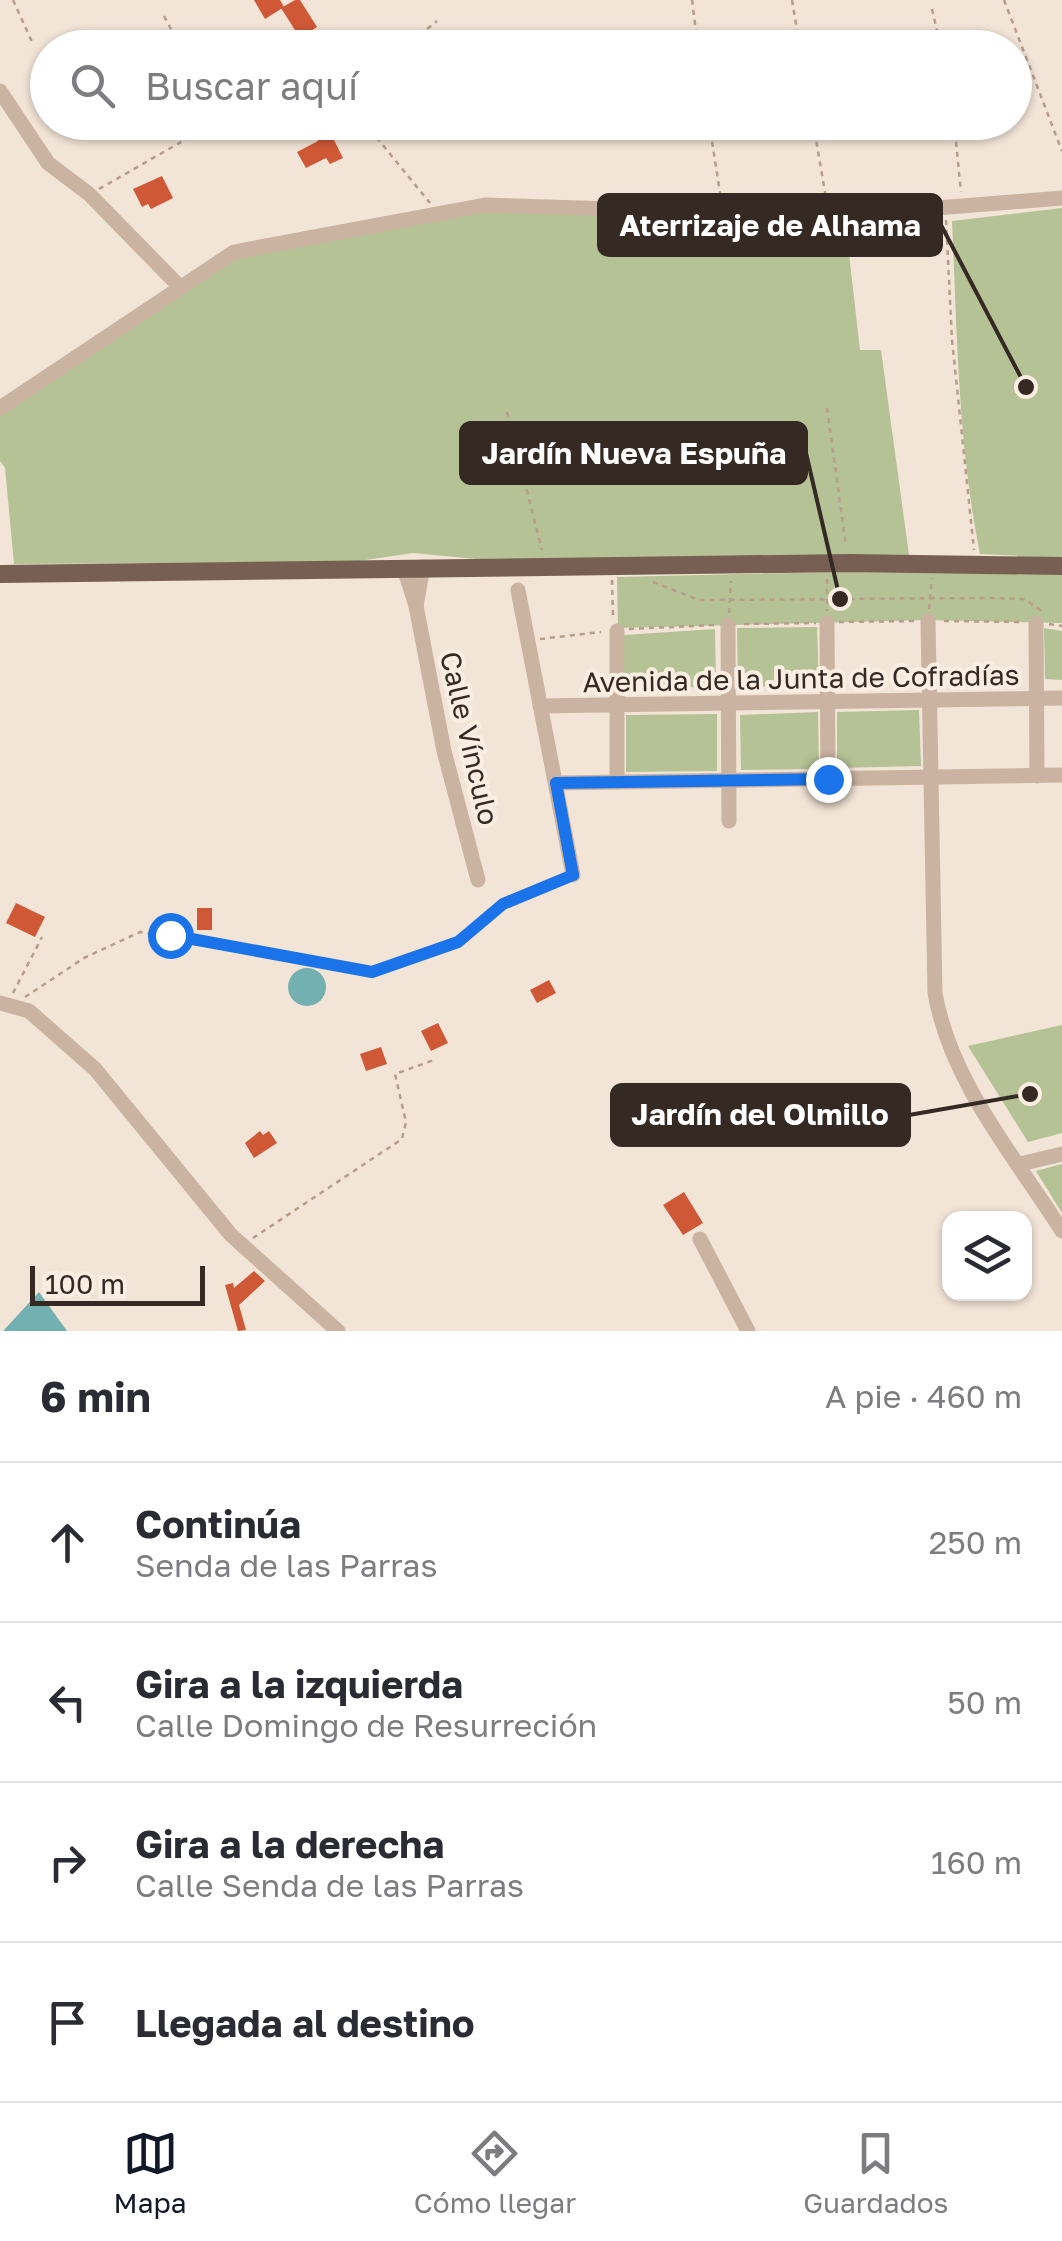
<!DOCTYPE html>
<html lang="es">
<meta charset="utf-8">
<style>
:root{--surface:#fff;--page:#f7f7f7;--text:#2b2b33;--muted:#7c7c81;--line:#e1e1e2;--accent:#111827}
body{margin:0;font-family:"Golos Text",sans-serif;background:var(--page);color:var(--text)}
.controls{position:absolute;right:30px;bottom:30px;display:grid;overflow:hidden;border-radius:20px;box-shadow:0 2px 8px #0004}
.controls button{width:90px;height:90px;display:grid;place-items:center;padding:0;border:0;border-bottom:2px solid var(--line);background:var(--surface);color:var(--text);font:50px sans-serif}
.scale{position:absolute;left:30px;bottom:25px;width:175px;box-sizing:border-box;padding-left:10px;border:5px solid #352924;border-top:0;font-size:28px;line-height:35px;white-space:nowrap;color:#352924;-webkit-text-stroke:8px #faeee2;paint-order:stroke}
.stop{position:absolute;width:30px;height:30px;margin:-22px;border:8px solid #1a73e8;border-radius:50%;background:#fff}
.stop.end{background:#1a73e8;border-color:#fff;box-shadow:0 2px 10px #0008}
.list{margin:0;padding:0;list-style:none}
h2{display:flex;justify-content:space-between;align-items:center;height:130px;margin:0;padding:0 40px;font-size:42px}
h2 small{font-size:32px;font-weight:400;color:var(--muted)}
.list li{display:grid;grid-template-columns:65px 1fr auto;gap:30px;align-items:center;box-sizing:border-box;height:160px;padding:0 40px;border-top:2px solid var(--line)}
.list b{display:block;font-size:38px;white-space:nowrap}
.list p{margin:0;font-size:32px;white-space:nowrap;color:var(--muted)}
.list em{font-size:32px;font-style:normal;color:var(--muted)}
.icon{flex:none;width:55px;height:55px;fill:none;stroke:currentColor;stroke-width:2;stroke-linecap:round;stroke-linejoin:round}
.map{position:relative;flex:none;width:1062px;height:1331px;overflow:hidden}
.search{position:absolute;background:var(--surface);box-shadow:0 2px 8px #0004;left:30px;right:30px;top:30px;height:110px;display:flex;align-items:center;gap:25px;box-sizing:border-box;padding:0 35px;border-radius:55px;color:var(--muted);font-size:38px}
.sheet{height:770px;background:var(--surface)}
nav{display:flex;justify-content:space-around;align-items:center;box-sizing:border-box;height:140px;border-top:2px solid var(--line);background:var(--surface);font-size:28px;color:var(--muted)}
nav a{display:grid;justify-items:center;gap:5px}
nav .on{color:var(--accent)}
.map>svg:first-child{display:block}
.green{fill:#b4c295}
.water{fill:#73b0b1}
.building{fill:#cf5837}
.lines{fill:none;stroke-linecap:round;stroke-linejoin:round}
.path{stroke:#b79d8b;stroke-width:2.5;stroke-dasharray:5 5;stroke-linecap:butt}
.minor{stroke:#cbb3a1;stroke-width:15}
.major{stroke:#785f54;stroke-width:18}
.route{stroke:#1a73e8;stroke-width:12}
.labels{text-anchor:middle;dominant-baseline:central;stroke-width:8;stroke-linejoin:round;paint-order:stroke}
.street-label{font-size:28px;fill:#352924;stroke:#faeee2}
.leader{fill:none;stroke:#352924;stroke-width:4}
.callout-dot{fill:#352924;stroke:#faeee2;stroke-width:4}
.callout{fill:#352924;stroke:#352924;stroke-width:4}
.callout-label{font-size:30px;text-anchor:middle;font-weight:bold;fill:#fff}
</style>
<div class="map">
<svg width="1062" height="1331" viewBox="0 0 1062 1331">
<rect width="100%" height="100%" fill="#f2e4d6"/>
<!-- green -->
<g class="green">
<path d="M1062 208V558L980 554C958 446 957 332 952 221Z"/>
<path d="M489 210 845 219 860 350H881L909 555 486 560 413 553 352 562 14 564 5 468 0 461V413L238 256Z"/>
<path d="M965 569 1062 575V623L927 620 618 628 617 577Z"/>
<path d="M817 627 819 685 738 687 737 628Z"/>
<path d="M1044 628 1062 631V680L1045 679Z"/>
<path d="M715 629 716 687 624 688V635Z"/>
<path d="M919 710 921 766 837 768V712Z"/>
<path d="M818 712 819 769 741 770 740 715Z"/>
<path d="M717 714V771L626 772V715Z"/>
<path d="M1062 1025V1133L1028 1142 968 1046Z"/>
<path d="M1062 1164V1213L1036 1171Z"/>
</g>
<!-- water -->
<g class="water">
<circle cx="307" cy="987" r="19"/>
<path d="M39 1292 67 1331H4V1330Z"/>
</g>
<!-- building -->
<g class="building">
<path d="M254 0H280L284 7 265 19Z"/>
<path d="M295 0H300L317 27 300 38 281 8Z"/>
<path d="M328 128 343 158 330 164 326 158 306 168 297 152 318 141 315 134Z"/>
<path d="M162 176 173 198 151 209 148 204 142 207 133 189Z"/>
<path d="M16 903 45 917 35 937 6 923Z"/>
<rect x="197" y="908" width="15" height="22"/>
<path d="M549 980 556 993 537 1003 530 990Z"/>
<path d="M438 1023 448 1043 431 1051 421 1031Z"/>
<path d="M381 1047 387 1064 366 1071 360 1054Z"/>
<path d="M260 1131 263 1135 269 1131 277 1143 254 1158 245 1143Z"/>
<path d="M684 1192 703 1223 683 1235 663 1205Z"/>
<path d="M254 1271 265 1281 239 1305 246 1330 238 1331 225 1285 233 1283 234 1288Z"/>
</g>
<g class="lines">
<!-- path -->
<g class="path">
<path d="M13 0 33 44"/>
<path d="M692 0 698 48"/>
<path d="M792 0 800 48"/>
<path d="M1004 0 1062 151"/>
<path d="M932 9 941 48"/>
<path d="M164 16 181 48"/>
<path d="M297 42 302 48"/>
<path d="M404 48 437 21"/>
<path d="M364 122 430 203"/>
<path d="M709 122 721 199"/>
<path d="M813 122 827 204"/>
<path d="M954 122 961 192"/>
<path d="M99 189 216 122"/>
<path d="M946 220 952 340 974 550"/>
<path d="M827 408 846 546"/>
<path d="M507 412 542 550"/>
<path d="M827 579V611"/>
<path d="M612 580 613 617"/>
<path d="M653 582 699 600 985 598 1024 599 1042 611"/>
<path d="M929 609 932 578"/>
<path d="M729 613 731 581"/>
<path d="M944 621 1021 622"/>
<path d="M839 622 916 621"/>
<path d="M744 624 816 623"/>
<path d="M1049 624 1062 626"/>
<path d="M629 629 716 625"/>
<path d="M540 639 601 632"/>
<path d="M13 993 42 937"/>
<path d="M25 997 84 958 140 932 372 972 458 942 503 904 562 880"/>
<path d="M253 1238 402 1139 406 1122 395 1074 434 1060"/>
</g>
<!-- minor -->
<g class="minor">
<path d="M0 91 48 163 89 194 181 288"/>
<path d="M0 408 234 252 485 205 836 216 1062 198"/>
<path d="M404 568 416 606 423 567"/>
<path d="M518 590 573 875"/>
<path d="M416 606 444 751 478 880"/>
<path d="M928 621 935 993C950 1081 1015 1157 1062 1231"/>
<path d="M827 623 828 779"/>
<path d="M1036 623 1037 776"/>
<path d="M728 625 729 821"/>
<path d="M540 706 1062 698"/>
<path d="M617 782V631"/>
<path d="M556 783 1062 775"/>
<path d="M0 1003 29 1011 95 1069 231 1235 338 1331"/>
<path d="M1020 1164 1062 1154"/>
<path d="M700 1239 748 1331"/>
</g>
<!-- major -->
<path class="major" d="M0 574 849 563 1062 566"/>
</g>
<g class="lines">
<!-- route -->
<path class="route" d="M170 935 372 972 458 942 503 904 573 875 556 783 828 779"/>
</g>
<g class="labels">
<!-- street labels -->
<g class="street-label">
<text transform="translate(801 678) rotate(-1)">Avenida de la Junta de Cofradías</text>
<text transform="translate(470 738) rotate(77)">Calle Vínculo</text>
</g>
</g>
<!-- callouts -->
<path class="leader" d="M1026 387L941 225M840 599L806 453M1030 1094L909 1115"/>
<g class="callout-dot">
<circle cx="1026" cy="387" r="10"/>
<circle cx="840" cy="599" r="10"/>
<circle cx="1030" cy="1094" r="10"/>
</g>
<g class="callout">
<rect x="599" y="195" width="342" height="60" rx="10"/>
<rect x="461" y="423" width="345" height="60" rx="10"/>
<rect x="612" y="1085" width="297" height="60" rx="10"/>
</g>
<g class="callout-label">
<text x="770" y="236">Aterrizaje de Alhama</text>
<text x="634" y="464">Jardín Nueva Espuña</text>
<text x="760" y="1125">Jardín del Olmillo</text>
</g>
</svg>
<div class="controls">
<button><svg class="icon" aria-label="layers" viewBox="0 0 24 24"><path d="M12 4l9 5-9 5-9-5zM3 14l9 5 9-5"/></svg></button>
</div>
<div class="scale">100 m</div>
<div class="stop" style="left:170px;top:935px"></div>
<div class="stop end" style="left:828px;top:779px"></div>
<div class="search"><svg class="icon" aria-label="search" viewBox="0 0 24 24"><circle cx="10" cy="10" r="6"/><path d="M15 15l6 6"/></svg>Buscar aquí</div>
</div>
<section class="sheet">
<h2>6 min<small>A pie · 460 m</small></h2>
<ul class="list">
<li><svg class="icon" aria-label="ahead" viewBox="0 0 24 24"><path d="M12 20V5M6 11l6-6 6 6"/></svg><div><b>Continúa</b><p>Senda de las Parras</p></div><em>250 m</em></li>
<li><svg class="icon" aria-label="left" viewBox="0 0 24 24"><path d="M17 20v-9H6M10 6l-5 5 5 5"/></svg><div><b>Gira a la izquierda</b><p>Calle Domingo de Resurreción</p></div><em>50 m</em></li>
<li><svg class="icon" aria-label="right" viewBox="0 0 24 24"><path d="M7 20v-9h11M14 6l5 5-5 5"/></svg><div><b>Gira a la derecha</b><p>Calle Senda de las Parras</p></div><em>160 m</em></li>
<li><svg class="icon" aria-label="arrive" viewBox="0 0 24 24"><path d="M6 21V4h12l-3 4 3 4H6"/></svg><div><b>Llegada al destino</b></div></li>
</ul>
</section>
<nav>
<a class="on"><svg class="icon" aria-label="map" viewBox="0 0 24 24"><path d="M3 6l6-2 6 2 6-2v14l-6 2-6-2-6 2zM9 4v14M15 6v14"/></svg>Mapa</a>
<a><svg class="icon" aria-label="directions" viewBox="0 0 24 24"><path d="M12 3l9 9-9 9-9-9zM9 14v-3h6M13 9l2 2-2 2"/></svg>Cómo llegar</a>
<a><svg class="icon" aria-label="saved" viewBox="0 0 24 24"><path d="M7 4h10v16l-5-4-5 4z"/></svg>Guardados</a>
</nav>
